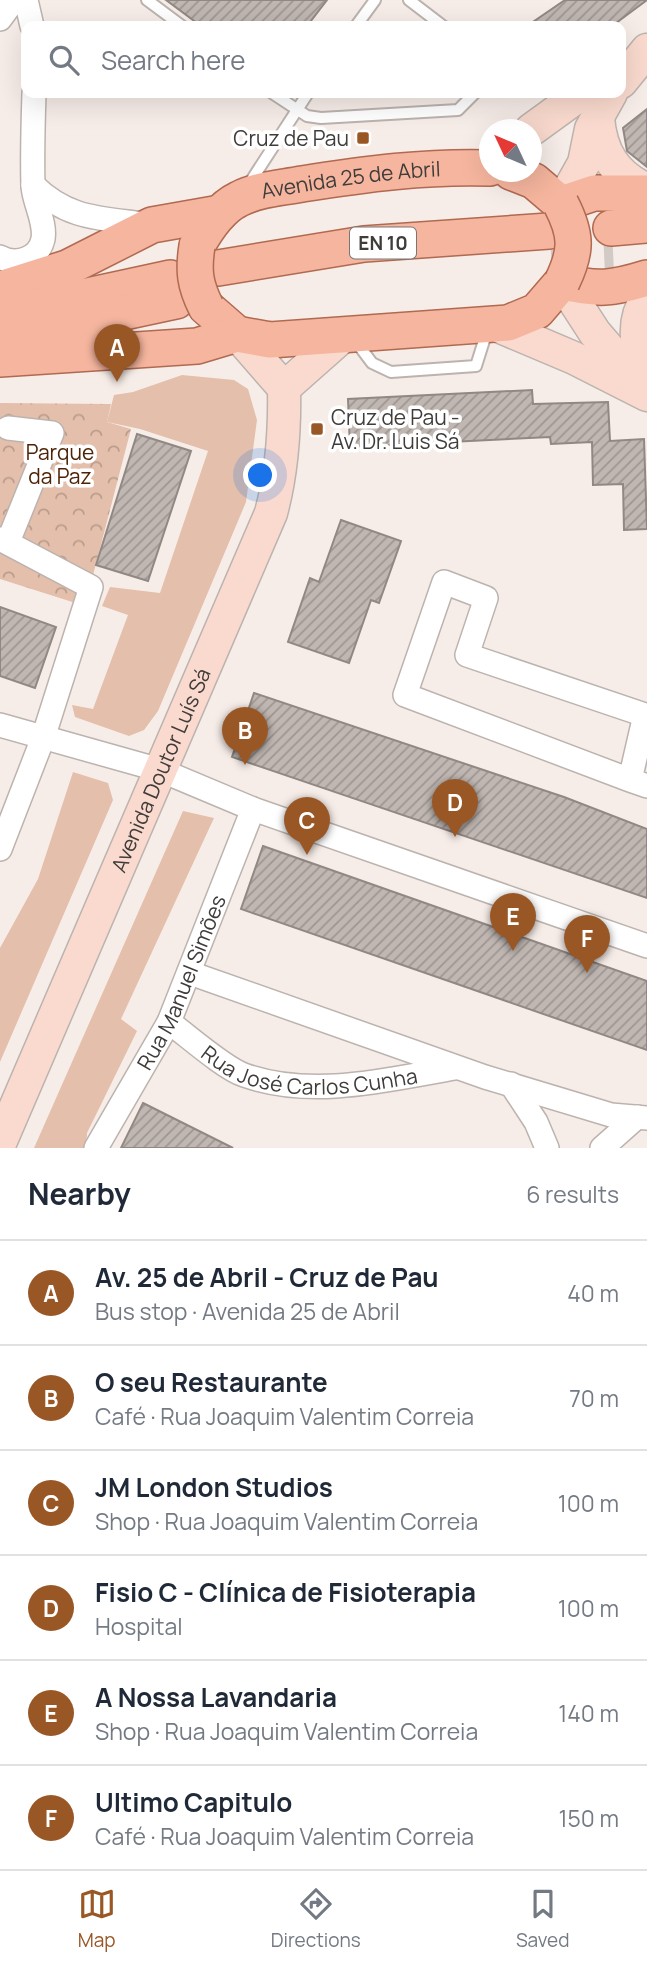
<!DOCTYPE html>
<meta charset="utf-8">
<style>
:root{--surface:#fff;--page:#f2f2f3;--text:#1f2937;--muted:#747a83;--line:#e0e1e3;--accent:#9a5726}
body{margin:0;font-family:Manrope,sans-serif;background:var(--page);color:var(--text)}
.compass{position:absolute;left:479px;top:119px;width:63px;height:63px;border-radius:50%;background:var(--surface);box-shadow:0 7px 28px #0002;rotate:314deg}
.you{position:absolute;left:261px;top:476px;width:24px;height:24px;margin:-18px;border:5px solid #fff;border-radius:50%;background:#1a73e8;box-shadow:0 0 0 10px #1a73e833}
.badge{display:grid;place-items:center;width:46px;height:46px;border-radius:50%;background:var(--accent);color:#fff;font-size:23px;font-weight:700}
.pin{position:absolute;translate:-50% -58px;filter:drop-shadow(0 2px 4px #0008)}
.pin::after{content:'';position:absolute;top:37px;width:24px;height:21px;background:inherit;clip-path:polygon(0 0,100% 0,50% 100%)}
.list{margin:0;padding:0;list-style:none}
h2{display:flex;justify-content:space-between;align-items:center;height:91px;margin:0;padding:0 28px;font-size:30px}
h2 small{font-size:23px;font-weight:400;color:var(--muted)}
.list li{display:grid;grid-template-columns:46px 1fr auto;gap:21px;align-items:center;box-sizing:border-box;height:105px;padding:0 28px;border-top:2px solid var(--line)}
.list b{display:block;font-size:26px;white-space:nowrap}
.list p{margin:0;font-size:23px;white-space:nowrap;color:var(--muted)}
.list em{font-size:23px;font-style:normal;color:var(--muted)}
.icon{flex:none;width:38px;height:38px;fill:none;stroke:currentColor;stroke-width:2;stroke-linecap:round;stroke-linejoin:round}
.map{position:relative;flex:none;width:647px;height:1148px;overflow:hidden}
.search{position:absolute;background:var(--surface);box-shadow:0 7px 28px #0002;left:21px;right:21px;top:21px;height:77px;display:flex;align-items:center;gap:18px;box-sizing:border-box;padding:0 24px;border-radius:14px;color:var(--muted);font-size:26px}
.sheet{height:721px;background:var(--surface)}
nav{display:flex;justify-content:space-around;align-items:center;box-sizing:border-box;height:98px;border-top:2px solid var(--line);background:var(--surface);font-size:19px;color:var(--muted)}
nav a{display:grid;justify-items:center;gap:4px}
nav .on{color:var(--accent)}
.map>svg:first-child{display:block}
.grass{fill:#e4bfab}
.forest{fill:url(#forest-crowns)}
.building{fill:url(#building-hatch);stroke:#918883;stroke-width:2}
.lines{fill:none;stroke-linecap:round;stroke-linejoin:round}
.primary-tunnel{stroke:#d2cac5;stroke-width:35;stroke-dasharray:35 18;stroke-linecap:butt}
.lane-casing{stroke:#bcb3ae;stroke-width:14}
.street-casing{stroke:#bcb3ae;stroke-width:26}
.secondary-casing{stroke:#bcb3ae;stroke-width:35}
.primary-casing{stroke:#b16a51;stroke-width:38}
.lane{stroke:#fff;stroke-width:10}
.street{stroke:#fff;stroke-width:23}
.secondary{stroke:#fadace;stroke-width:32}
.primary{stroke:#f5b59e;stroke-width:35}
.primary-bridge-casing{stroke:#b16a51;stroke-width:38;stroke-linecap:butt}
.primary-bridge{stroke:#f5b59e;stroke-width:35}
.poi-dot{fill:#9a5726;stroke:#fff;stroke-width:2.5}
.labels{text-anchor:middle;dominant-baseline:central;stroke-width:7;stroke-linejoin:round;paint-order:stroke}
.shield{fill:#fff;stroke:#797675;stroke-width:2}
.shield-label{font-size:19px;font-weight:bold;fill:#3f3c3a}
.poi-label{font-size:21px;fill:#3f3c3a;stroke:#fff;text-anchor:end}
.street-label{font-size:21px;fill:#3f3c3a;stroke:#fff}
.park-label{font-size:21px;fill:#4d2205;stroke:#fff}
</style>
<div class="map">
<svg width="647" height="1148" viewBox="0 0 647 1148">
<defs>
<pattern id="forest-crowns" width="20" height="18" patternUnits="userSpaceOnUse" patternTransform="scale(1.75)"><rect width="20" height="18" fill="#e4bfab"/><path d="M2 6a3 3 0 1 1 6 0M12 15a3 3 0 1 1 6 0" fill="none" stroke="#ba9c8c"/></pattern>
<pattern id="building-hatch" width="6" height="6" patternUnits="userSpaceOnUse" patternTransform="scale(1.75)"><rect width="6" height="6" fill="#c0b7b2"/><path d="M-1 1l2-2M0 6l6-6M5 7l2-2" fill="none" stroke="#9d9692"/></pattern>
</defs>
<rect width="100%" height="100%" fill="#f7ede8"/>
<!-- grass -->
<g class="grass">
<path d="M182 375 234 380 248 389 257 420 246 502 158 711 144 730 129 736 75 717 72 705 93 709 128 615 102 606 110 587 160 593 208 451 140 429 107 422 114 395 133 392Z"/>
<path d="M73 772 108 783 113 800 0 1062V948L38 879Z"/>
<path d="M183 811 214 818 121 1019 137 1031 87 1133 86 1148H34Z"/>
</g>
<!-- forest -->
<path class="forest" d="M0 403 111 404 107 422 131 429 85 606 0 579Z"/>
<!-- building -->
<g class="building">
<path d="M166 0H327L307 26H201Z"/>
<path d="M565 0H647L612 26H527Z"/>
<path d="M647 109V167L627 151 623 128Z"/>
<path d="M532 390 533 404 608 402 610 441 644 439 647 529 624 530 623 484 593 485 592 442 551 444 550 437 350 447 348 399Z"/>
<path d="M137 434 191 451 148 581 96 565Z"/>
<path d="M341 520 401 541 379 603 371 600 349 663 288 642 310 578 319 582Z"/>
<path d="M0 607 56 627 35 688 0 676Z"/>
<path d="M254 693 564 797 647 829V898L232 757Z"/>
<path d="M263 846 647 981V1050L241 909Z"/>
<path d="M143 1103 233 1148H121Z"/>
</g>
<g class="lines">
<!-- primary-tunnel -->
<g class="primary-tunnel">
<path d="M551 254 613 251"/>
<path d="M176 301 225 289"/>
</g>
<!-- lane casing -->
<g class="lane-casing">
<g id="lane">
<path d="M147 0 182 26"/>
<path d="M409 0 443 26"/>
<path d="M356 26 375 0"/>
<path d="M272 93 307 116 321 118 458 110 475 93"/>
<path d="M249 184 308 93"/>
<path d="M354 339 372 363 391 372 476 366 487 331"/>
</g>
</g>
<!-- street casing -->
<g class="street-casing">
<g id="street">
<path d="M26 0 32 26"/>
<path d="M0 19 14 0"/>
<path d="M33 185C69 221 104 218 152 225"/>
<path d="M0 257C16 266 39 259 43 239 46 222 34 203 33 186 32 155 33 124 34 93"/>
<path d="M0 539 91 587 43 738 0 849"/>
<path d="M8 542 52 433 8 428"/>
<path d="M0 725 160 770 253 809 647 946"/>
<path d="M630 780 645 715 467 655 486 598 444 582 405 695 630 780 647 786"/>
<path d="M190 973 485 1077 611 1115 647 1118"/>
<path id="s1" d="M169 1022C188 1036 224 1068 244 1075 312 1099 386 1080 455 1068"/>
<path d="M511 1084 536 1122 547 1148"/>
<path id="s2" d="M96 1148 169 1022 253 809"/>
<path d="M602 1148 637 1117"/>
</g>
</g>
<!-- secondary casing -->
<g class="secondary-casing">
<g id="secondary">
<path d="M621 82 647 50"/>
<path d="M598 118C601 153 615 175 647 190"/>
<path d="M531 130 582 93"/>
<path d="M561 204 584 163 591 129 611 93"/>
<path d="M562 282 595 333 639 384"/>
<path d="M647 298C628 326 640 354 647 384"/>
<path d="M496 325 574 358 647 395"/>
<path d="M237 334 284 388"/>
<path d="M284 388 345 334"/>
<path id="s3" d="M0 1143 271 513C282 472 285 431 284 388"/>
</g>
</g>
<!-- primary casing -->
<g class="primary-casing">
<g id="primary">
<path d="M511 172 534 181 561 204 594 193H647"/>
<path d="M611 228 647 225"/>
<path id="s4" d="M197 246C207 228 220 208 239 199 258 189 282 188 302 184 365 174 426 166 490 168"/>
<path d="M218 268 364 244 549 231"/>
<path d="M0 289 67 268 152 225 220 213"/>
<path d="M206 307 237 334 270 340 508 323 537 311 562 282C598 290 612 289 647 278"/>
<path d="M0 315 170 278"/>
<path d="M3 338 176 301"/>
<path d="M0 359 197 346 237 334"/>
</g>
</g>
<!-- lane -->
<use href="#lane" class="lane"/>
<!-- street -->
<use href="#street" class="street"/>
<!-- secondary -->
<use href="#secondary" class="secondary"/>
<!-- primary -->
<use href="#primary" class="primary"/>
<!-- primary-bridge casing -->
<g class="primary-bridge-casing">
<g id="primary-bridge">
<path d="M561 204C577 235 577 251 562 282"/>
<path d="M197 246C193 271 195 285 206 307"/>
</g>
</g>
<!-- primary-bridge -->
<use href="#primary-bridge" class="primary-bridge"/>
</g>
<!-- markers -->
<g class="poi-dot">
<rect x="356" y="131" width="14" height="14" rx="3.5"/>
<rect x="310" y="422" width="14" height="14" rx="3.5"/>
</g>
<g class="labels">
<!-- shield labels -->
<rect class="shield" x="350" y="227.5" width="66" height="31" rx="5"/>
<g class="shield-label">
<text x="383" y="243">EN 10</text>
</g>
<!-- poi labels -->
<g class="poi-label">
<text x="349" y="138">Cruz de Pau</text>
<text x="331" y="417" text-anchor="start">Cruz de Pau -<tspan x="331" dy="24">Av. Dr. Luis Sá</tspan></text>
</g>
<!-- street labels -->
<g class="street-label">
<text stroke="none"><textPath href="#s4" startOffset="178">Avenida 25 de Abril</textPath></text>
<text stroke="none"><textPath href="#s3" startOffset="406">Avenida Doutor Luís Sá</textPath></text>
<text stroke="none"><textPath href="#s2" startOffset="187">Rua Manuel Simões</textPath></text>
<text stroke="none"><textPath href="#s1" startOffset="156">Rua José Carlos Cunha</textPath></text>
</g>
<!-- park labels -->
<g class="park-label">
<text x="60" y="452">Parque<tspan x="60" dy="24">da Paz</tspan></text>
</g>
</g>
</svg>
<svg class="compass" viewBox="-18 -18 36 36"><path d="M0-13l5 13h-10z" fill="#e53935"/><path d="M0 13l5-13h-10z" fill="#747a83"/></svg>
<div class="you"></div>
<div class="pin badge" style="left:117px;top:382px">A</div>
<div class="pin badge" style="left:245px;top:765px">B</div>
<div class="pin badge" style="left:307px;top:855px">C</div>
<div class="pin badge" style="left:455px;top:837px">D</div>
<div class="pin badge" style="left:513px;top:951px">E</div>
<div class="pin badge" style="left:587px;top:973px">F</div>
<div class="search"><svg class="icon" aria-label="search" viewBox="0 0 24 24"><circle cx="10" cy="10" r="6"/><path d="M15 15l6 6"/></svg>Search here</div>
</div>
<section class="sheet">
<h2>Nearby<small>6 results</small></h2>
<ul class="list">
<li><span class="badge">A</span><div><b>Av. 25 de Abril - Cruz de Pau</b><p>Bus stop · Avenida 25 de Abril</p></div><em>40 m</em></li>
<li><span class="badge">B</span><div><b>O seu Restaurante</b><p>Café · Rua Joaquim Valentim Correia</p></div><em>70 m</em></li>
<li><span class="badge">C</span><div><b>JM London Studios</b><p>Shop · Rua Joaquim Valentim Correia</p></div><em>100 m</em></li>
<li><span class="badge">D</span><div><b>Fisio C - Clínica de Fisioterapia</b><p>Hospital</p></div><em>100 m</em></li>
<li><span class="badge">E</span><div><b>A Nossa Lavandaria</b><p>Shop · Rua Joaquim Valentim Correia</p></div><em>140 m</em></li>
<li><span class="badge">F</span><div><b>Ultimo Capitulo</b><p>Café · Rua Joaquim Valentim Correia</p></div><em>150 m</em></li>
</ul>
</section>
<nav>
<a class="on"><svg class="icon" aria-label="map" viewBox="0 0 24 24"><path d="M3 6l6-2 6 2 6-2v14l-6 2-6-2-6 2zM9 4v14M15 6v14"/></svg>Map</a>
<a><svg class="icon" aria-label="directions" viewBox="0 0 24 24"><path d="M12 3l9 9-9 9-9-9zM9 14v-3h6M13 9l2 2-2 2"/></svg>Directions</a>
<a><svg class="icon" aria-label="saved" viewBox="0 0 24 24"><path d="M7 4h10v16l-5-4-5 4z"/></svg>Saved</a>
</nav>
